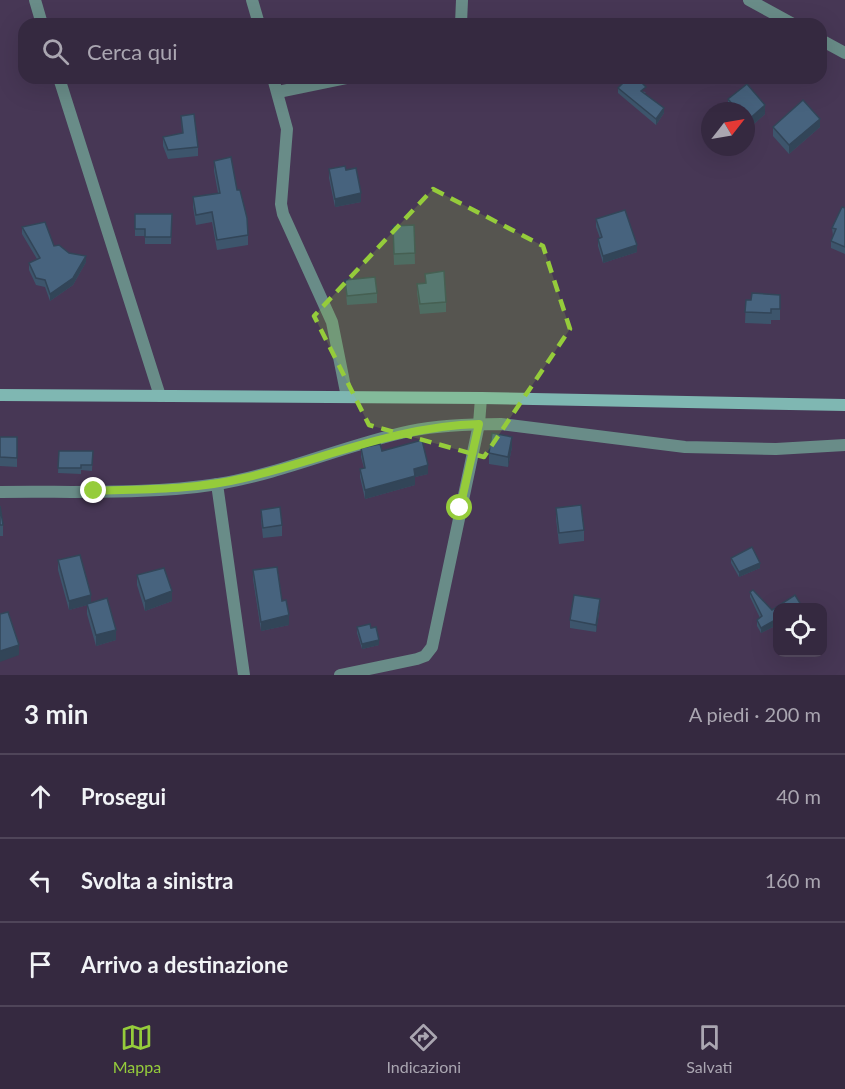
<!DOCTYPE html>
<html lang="it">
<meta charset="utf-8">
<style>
:root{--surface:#352940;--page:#40354b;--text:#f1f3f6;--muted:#aaa6b1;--line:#4f4559;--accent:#95cc3b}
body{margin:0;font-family:Lato,sans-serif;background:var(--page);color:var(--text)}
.controls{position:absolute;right:18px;bottom:18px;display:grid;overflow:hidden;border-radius:12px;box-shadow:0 6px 24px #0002}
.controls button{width:54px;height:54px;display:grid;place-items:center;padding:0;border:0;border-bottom:2px solid var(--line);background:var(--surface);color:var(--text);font:30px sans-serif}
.compass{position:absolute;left:701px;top:102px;width:54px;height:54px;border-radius:50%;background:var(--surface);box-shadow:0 6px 24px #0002;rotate:59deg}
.stop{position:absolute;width:18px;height:18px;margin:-14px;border:4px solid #95cc3b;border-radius:50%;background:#fff}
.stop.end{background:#95cc3b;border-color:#fff;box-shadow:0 2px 6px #0008}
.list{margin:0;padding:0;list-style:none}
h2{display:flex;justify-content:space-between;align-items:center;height:78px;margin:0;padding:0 24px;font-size:26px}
h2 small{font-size:20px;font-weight:400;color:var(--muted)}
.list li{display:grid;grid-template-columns:39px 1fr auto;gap:18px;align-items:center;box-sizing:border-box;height:84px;padding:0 24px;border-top:2px solid var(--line)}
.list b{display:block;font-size:22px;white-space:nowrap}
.list em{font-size:20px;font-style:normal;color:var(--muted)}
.icon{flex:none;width:33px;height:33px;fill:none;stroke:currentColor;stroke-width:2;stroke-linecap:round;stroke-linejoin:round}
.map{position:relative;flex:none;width:845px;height:675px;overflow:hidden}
.search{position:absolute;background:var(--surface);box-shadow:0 6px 24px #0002;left:18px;right:18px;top:18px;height:66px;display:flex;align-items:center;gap:15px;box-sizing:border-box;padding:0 21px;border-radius:18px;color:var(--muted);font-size:22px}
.sheet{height:330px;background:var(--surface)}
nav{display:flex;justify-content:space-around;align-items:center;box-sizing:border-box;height:84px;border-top:2px solid var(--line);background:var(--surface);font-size:16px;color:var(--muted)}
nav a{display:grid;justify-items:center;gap:3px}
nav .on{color:var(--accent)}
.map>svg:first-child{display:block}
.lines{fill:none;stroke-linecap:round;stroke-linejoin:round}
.minor{stroke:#698c88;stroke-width:12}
.secondary{stroke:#7fb7b2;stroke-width:12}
.wall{fill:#3d556c}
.shaded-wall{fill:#324558}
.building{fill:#47637e;stroke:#324558;stroke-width:1.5}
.route{stroke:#95cc3b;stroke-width:8}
.marked{fill:#95cc3b;fill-opacity:0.2;stroke:#95cc3b;stroke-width:4.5;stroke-dasharray:12 8;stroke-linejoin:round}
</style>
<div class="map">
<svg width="845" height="675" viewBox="0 0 845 675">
<rect width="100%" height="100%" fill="#473755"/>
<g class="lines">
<!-- minor -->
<g class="minor">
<path d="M35 0 42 24"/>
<path d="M252 0 259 24"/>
<path d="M749 0 793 24"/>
<path d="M461 24 462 0"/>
<path d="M821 40 845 53"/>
<path d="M59 78 160 396"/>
<path d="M273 78 287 129 281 204 283 214 332 322 347 397"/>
<path d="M278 92 346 78"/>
<path d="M217 484 244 675"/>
<path d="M0 492C71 491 148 495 218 484 284 473 345 445 410 431 440 425 471 424 501 424L685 447 776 449 845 445"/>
<path d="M340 675 417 659 425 656 432 647 479 424 481 398"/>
</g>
<!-- secondary -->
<path class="secondary" d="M0 395 481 398 845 405"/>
</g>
<!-- wall -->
<g class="wall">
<path d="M618 88 646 92 644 94 664 113 656 125 618 93Z"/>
<path d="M728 99 765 114 747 130 746 129V111H731L728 108Z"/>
<path d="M181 116 198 147V156L168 159 163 146V137L182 133Z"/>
<path d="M773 127H820L789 154 773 136Z"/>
<path d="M214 161 237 190 248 235V245L217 250 212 222 196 225 193 207V197L218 193 214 171Z"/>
<path d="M329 169 346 170 361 202 335 207 329 178Z"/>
<path d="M845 208V254L831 248V241L833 236 832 228Z"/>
<path d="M135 214H172L171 244H145V236H135Z"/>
<path d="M596 219 637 252 603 263 598 246V239L600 238 596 227Z"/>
<path d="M414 225 415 264 394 265 393 237Z"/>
<path d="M22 227 54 246 69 253 86 262 73 285 50 301 45 287 36 285 29 270V263L37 259 22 234Z"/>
<path d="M425 274 446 302V312L420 314 417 293V284L425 283Z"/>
<path d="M345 280 377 293V303L347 305Z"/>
<path d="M780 295V320H771V324L745 323 746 300H751Z"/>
<path d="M0 437H17V467L0 466Z"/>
<path d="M512 447 508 467 489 464V453Z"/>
<path d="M361 448 382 451 428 474 415 477V485L365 499 360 477V469L364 468 361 457Z"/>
<path d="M59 451H93L92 471 81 470V474L58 473Z"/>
<path d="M0 506 3 525V536H0Z"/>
<path d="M556 508 584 530V541L559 544 556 519Z"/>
<path d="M261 510 282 525V536L263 538 261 520Z"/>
<path d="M731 558 760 568 739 577 731 563Z"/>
<path d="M58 560 91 603 116 640 96 646 87 614V605L69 610 58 570Z"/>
<path d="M253 570 289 625 261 631 253 579Z"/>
<path d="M137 575 172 601 145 611 137 585Z"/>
<path d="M750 592 772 610 777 608V625L761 633 757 626V620L760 618 750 597Z"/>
<path d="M600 607 596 632 570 628V620Z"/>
<path d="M357 627 371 628 379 645 362 649 357 633Z"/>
</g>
<!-- shaded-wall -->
<g class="shaded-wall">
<path d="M765 105V114L747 130V121Z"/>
<path d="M664 108V113L656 125V119Z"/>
<path d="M820 119V127L789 154V145Z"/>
<path d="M361 193V202L335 207V199Z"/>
<path d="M637 245V252L603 263V256Z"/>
<path d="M86 256V262L73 285 50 301V294Z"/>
<path d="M512 437V447L508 467V457Z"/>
<path d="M428 465V474L415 477V485L365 499V490L414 469Z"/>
<path d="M760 563V568L739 577V572Z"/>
<path d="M172 591V601L145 611V601Z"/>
<path d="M91 595V604L69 610V601Z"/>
<path d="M600 599V607L596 632V625Z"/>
<path d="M289 615V625L261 631V622Z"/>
<path d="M777 619V625L761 633V628Z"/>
<path d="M116 630V640L96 646V635Z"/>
<path d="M379 640V645L362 649V644Z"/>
<path d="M19 645V655L0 662V651Z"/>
</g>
<!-- building -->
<g class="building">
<path d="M131 20 132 24H113V21Z"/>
<path d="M628 78H637L646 87 641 91 664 108 656 119 618 88Z"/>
<path d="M747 84 765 105 747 121 746 111H738L728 99Z"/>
<path d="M803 100 820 119 789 145 773 127Z"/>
<path d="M194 114 198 147 168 150 163 137 183 133 181 116Z"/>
<path d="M231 157 237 190H240L247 218 248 235 217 240 212 212 196 215 193 197 220 193 214 161Z"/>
<path d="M345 166 346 170 356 168 361 193 335 199 329 169Z"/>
<path d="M842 207 845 208V247L831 241 836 229 832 228Z"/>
<path d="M625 210 637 245 603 256 598 239 602 237 596 219Z"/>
<path d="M135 214H172L171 237H145V229H135Z"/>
<path d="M45 222 54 246 59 245 69 253 86 256 73 278 50 294 45 280 36 278 29 263 40 258 22 227Z"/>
<path d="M414 225 415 253 394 254 393 226Z"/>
<path d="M444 271 446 302 420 304 417 284 426 283 425 274Z"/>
<path d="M375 277 377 293 347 296 345 280Z"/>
<path d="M752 293 780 295V309H771V313L745 312 746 300H751Z"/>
<path d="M492 433 512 437 508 457 489 453Z"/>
<path d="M0 437H17V458L0 457Z"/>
<path d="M422 440 428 465 414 469 415 476 365 490 360 469 365 468 361 448 380 444 382 451Z"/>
<path d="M59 451H93L92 465H81V468H58Z"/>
<path d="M581 505 584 530 559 533 556 508Z"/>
<path d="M0 506 3 525H0Z"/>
<path d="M280 507 282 525 263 528 261 510Z"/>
<path d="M752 547 760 563 739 572 731 558Z"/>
<path d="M80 555 91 595 69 601 58 560Z"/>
<path d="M277 567 282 601 286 600 289 615 261 622 253 570Z"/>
<path d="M164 568 172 591 145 601 137 575Z"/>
<path d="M753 590 772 610 795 595 803 608H777V619L761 628 757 620 762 616 750 592Z"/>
<path d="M574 595 600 599 596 625 570 620Z"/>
<path d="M107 598 116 630 96 635 87 604Z"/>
<path d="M8 612 19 645 0 651V614Z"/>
<path d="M370 624 371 628 376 627 379 640 362 644 357 627Z"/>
</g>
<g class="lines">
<!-- route -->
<path class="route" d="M94 491C144 489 195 490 244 478 322 460 397 426 479 424L460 508"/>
</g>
<!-- marked area -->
<path class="marked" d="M433 189 543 246 570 329 484 457 369 425 314 316Z"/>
</svg>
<div class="controls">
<button><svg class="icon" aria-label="locate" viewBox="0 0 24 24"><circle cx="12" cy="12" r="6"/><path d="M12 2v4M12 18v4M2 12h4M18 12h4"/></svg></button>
</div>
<svg class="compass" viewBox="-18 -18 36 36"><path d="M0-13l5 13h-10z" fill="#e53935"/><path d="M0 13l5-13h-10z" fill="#aaa6b1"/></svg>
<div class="stop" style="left:460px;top:508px"></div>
<div class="stop end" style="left:94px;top:491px"></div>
<div class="search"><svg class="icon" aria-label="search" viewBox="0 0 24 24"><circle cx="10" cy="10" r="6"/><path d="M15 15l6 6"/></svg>Cerca qui</div>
</div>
<section class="sheet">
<h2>3 min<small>A piedi · 200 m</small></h2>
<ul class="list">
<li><svg class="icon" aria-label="ahead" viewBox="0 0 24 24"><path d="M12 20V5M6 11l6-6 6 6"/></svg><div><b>Prosegui</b></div><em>40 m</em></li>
<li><svg class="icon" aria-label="left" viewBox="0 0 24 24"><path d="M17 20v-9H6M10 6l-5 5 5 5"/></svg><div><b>Svolta a sinistra</b></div><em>160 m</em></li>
<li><svg class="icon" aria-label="arrive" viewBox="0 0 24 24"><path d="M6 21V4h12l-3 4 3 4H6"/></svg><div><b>Arrivo a destinazione</b></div></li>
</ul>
</section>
<nav>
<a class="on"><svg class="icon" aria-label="map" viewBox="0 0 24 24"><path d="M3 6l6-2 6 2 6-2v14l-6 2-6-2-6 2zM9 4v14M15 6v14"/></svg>Mappa</a>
<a><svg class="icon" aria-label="directions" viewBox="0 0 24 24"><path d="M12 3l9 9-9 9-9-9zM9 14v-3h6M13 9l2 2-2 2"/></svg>Indicazioni</a>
<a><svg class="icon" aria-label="saved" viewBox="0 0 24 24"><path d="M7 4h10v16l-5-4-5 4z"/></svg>Salvati</a>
</nav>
